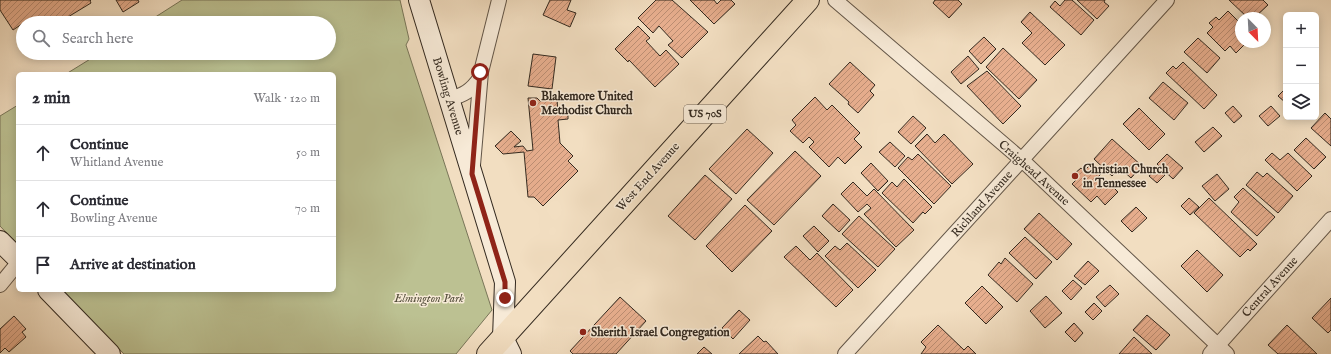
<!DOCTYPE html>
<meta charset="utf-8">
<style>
:root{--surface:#fff;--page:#f7f7f7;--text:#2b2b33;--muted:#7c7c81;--line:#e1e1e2}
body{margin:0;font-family:"IM FELL English",serif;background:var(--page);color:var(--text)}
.controls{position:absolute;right:12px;top:12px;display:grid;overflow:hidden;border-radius:6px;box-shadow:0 2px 10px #0003}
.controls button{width:36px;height:36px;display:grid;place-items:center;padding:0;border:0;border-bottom:1px solid var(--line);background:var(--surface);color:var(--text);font:20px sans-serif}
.compass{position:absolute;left:1235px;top:12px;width:36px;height:36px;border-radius:50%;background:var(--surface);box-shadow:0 2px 10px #0003;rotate:156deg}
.stop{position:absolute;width:12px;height:12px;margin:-9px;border:3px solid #8f2418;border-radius:50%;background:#fff}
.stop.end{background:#8f2418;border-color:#fff;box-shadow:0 1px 4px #0008}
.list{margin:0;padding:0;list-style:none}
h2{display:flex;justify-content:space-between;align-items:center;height:52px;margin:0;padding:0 16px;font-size:17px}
h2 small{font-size:13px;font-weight:400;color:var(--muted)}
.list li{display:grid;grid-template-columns:26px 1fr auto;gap:12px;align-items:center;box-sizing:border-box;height:56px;padding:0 16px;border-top:1px solid var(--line)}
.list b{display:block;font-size:15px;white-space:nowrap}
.list p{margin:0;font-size:13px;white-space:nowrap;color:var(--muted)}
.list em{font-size:13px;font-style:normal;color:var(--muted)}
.icon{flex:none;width:22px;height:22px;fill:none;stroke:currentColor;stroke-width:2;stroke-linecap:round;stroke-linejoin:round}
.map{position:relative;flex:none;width:1331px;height:354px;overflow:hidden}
.search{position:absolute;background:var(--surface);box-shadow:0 2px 10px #0003;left:16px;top:16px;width:320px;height:44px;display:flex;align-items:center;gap:10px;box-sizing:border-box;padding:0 14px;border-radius:22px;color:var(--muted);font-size:15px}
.panel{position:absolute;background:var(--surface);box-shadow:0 2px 10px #0003;left:16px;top:72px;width:320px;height:220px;border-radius:6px}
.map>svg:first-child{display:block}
.green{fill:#bcc192;stroke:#787558}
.building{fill:url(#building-hatch);stroke:#33291f}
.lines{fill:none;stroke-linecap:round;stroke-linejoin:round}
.street-casing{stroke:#635648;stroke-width:16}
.secondary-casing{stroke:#33291f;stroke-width:22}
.primary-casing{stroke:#33291f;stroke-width:24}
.street{stroke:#f7ead7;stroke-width:14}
.secondary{stroke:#f7ead7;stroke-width:20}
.primary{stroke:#f2dec1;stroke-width:22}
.route{stroke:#8f2418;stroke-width:5}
.poi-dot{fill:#8f2418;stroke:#f7ead7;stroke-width:1.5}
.labels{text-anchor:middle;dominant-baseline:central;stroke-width:3;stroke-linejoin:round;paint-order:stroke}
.shield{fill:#f7ead7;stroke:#6e6356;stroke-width:1}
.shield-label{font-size:11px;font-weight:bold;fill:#33291f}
.street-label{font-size:12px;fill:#33291f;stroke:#f7ead7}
.poi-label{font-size:12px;font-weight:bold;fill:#33291f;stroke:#f7ead7;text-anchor:start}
.park-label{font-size:12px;font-style:italic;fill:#554f3c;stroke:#f7ead7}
</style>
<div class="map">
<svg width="1331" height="354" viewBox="0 0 1331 354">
<defs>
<pattern id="building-hatch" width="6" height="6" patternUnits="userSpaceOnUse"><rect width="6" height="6" fill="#e7ae8e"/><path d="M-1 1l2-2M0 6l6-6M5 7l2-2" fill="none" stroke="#bc8e73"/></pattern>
</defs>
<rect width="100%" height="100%" fill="#f2dec1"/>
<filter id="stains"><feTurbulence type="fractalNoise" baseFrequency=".005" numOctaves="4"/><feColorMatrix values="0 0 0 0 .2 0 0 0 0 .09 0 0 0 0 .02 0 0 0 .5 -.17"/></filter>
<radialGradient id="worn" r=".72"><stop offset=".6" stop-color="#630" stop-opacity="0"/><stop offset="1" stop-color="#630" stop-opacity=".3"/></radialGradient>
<!-- green -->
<g class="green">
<path d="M182 0H400L409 39 406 45 492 310 456 354H124L62 290H334V74H66L100 53H329V23H146Z"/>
<path d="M18 105V245L0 226V116Z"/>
</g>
<!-- building -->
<g class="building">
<path d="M0 0H91L90 1 91 3 58 23H23V27L22 24 13 30 0 10Z"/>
<path d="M116 0H138L139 2 123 12Z"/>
<path d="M550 0H571L567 10 576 13 570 27 543 15Z"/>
<path d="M656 0H672L708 32 682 58 668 45 673 41 659 26 653 33 638 18Z"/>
<path d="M690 0H714L717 4 721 0H731L735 4 714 24Z"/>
<path d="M935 0H958L962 4 949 18 933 3Z"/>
<path d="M1065 0H1072L1094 20 1081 35 1050 7 1055 1 1060 6Z"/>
<path d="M1077 0H1105L1104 2 1109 6 1097 19Z"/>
<path d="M1229 0H1263L1268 5 1254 18H1248Z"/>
<path d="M1228 11 1241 24V42H1247L1236 53 1230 46 1225 51 1207 33 1213 27 1209 23 1216 17 1219 20Z"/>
<path d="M1030 12 1065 45 1045 65 1022 43 1032 33 1021 22Z"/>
<path d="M638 26 650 38 646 41 660 56 666 50 679 64 655 87 629 60 628 62 615 49Z"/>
<path d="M984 37 996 49 981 64 969 51Z"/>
<path d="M1198 38 1220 58 1207 73 1184 52Z"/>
<path d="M1003 48 1037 80 1019 99 986 67Z"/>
<path d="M533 54 556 57 552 89 528 86Z"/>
<path d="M968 56 979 69 961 84 951 72Z"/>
<path d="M850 62 875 85 870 91 874 95 858 113 848 104 849 102 829 84Z"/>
<path d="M1183 62 1217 95 1204 109 1166 73 1173 66 1176 69Z"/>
<path d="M987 71 1021 106 1003 124 967 86Z"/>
<path d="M1163 82 1188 103 1174 120 1149 98Z"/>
<path d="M1286 88V103L1278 96Z"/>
<path d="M815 97 827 110 832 105 860 133 854 139 862 147 845 164 838 157 829 167 809 147 814 142 809 137 803 143 790 131 796 125 792 120Z"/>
<path d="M528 98H537L540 101 557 99 558 113 568 112V119L558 120 560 143 573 156 568 161 578 171 543 206 534 197H528L524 152 503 154 495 146 511 131 521 141 514 147 523 146 527 151 533 150Z"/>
<path d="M1233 106 1242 116 1234 123 1225 113Z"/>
<path d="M1271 106 1280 116 1268 126 1259 116Z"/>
<path d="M1139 108 1165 134 1149 150 1123 124Z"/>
<path d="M1325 113 1331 119V146L1311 128Z"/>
<path d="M913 116 926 128 911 144 898 132Z"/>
<path d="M1213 127 1222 136 1204 152 1195 142Z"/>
<path d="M747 129 773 153 736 194 709 169Z"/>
<path d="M927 134 935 143 944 134 973 164 952 184 915 146Z"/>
<path d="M1306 138 1326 157 1314 169 1294 150Z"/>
<path d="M1112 139 1142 166 1131 178 1120 168 1112 176 1094 159Z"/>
<path d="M890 142 905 156 895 167 879 152Z"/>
<path d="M795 151 821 176 774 225 747 200Z"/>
<path d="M1272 153 1280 160 1288 153 1312 176 1297 191 1265 160Z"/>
<path d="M918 154 951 186 934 204 898 168 908 157 912 160Z"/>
<path d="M1167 154 1183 168 1173 179 1157 164Z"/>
<path d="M871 163 888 181 878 191 861 173Z"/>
<path d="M1091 164 1101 174 1098 177 1106 184 1108 182 1118 192 1105 205 1097 196 1091 202 1072 184 1078 178 1074 174 1081 168 1084 171Z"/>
<path d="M1157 167 1165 175 1157 183 1149 176Z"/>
<path d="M1257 172 1263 177 1267 173 1293 196 1278 213 1246 185Z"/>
<path d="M1217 174 1229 189 1215 201 1202 186Z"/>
<path d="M705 175 732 199 695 240 668 216Z"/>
<path d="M904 179 932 207 925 214 923 212 913 223 882 193 892 182 897 187Z"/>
<path d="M853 182 867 196 874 189 914 230 896 247 864 214 871 208 867 204 858 212 841 194Z"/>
<path d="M1243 188 1275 217 1257 236 1231 212 1239 202 1234 197Z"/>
<path d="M1189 198 1199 207 1190 215 1181 206Z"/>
<path d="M1209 198 1257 244 1250 251 1248 249 1240 257 1194 213Z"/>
<path d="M833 204 850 220 839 232 822 216Z"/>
<path d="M745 205 772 231 732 272 706 246Z"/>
<path d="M1136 207 1147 218 1132 232 1121 221Z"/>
<path d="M1039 213 1072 244 1057 260 1024 229Z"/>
<path d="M859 216 895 249 878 267 842 234Z"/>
<path d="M814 226 829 241 818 252 803 236Z"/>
<path d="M1025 237 1052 262 1036 279 1009 253Z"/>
<path d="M847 243 876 270 858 288 825 256 835 246 840 250Z"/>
<path d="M796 246 810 260 817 253 853 290 836 307 784 257Z"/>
<path d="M1197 250 1223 275 1207 292 1181 266Z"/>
<path d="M1005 258 1033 284 1017 302 988 275 999 262 1001 264Z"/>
<path d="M1088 261 1099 271 1085 285 1074 276Z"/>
<path d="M1073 280 1082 288 1071 300 1062 291Z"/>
<path d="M1110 285 1119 294 1105 307 1096 297Z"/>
<path d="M982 286 1003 307 986 324 965 303Z"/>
<path d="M1046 296 1062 313 1045 328 1030 311Z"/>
<path d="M620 297 646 321 616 354H573L570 351Z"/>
<path d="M1331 298V330L1328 333 1312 318Z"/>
<path d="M1094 303 1102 311 1093 320 1085 312Z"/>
<path d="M739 310 750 320 733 339 722 328Z"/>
<path d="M1147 315 1170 335 1156 350 1133 330Z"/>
<path d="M14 316 26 329 22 332 26 337 9 352 5 348 0 353V329Z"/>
<path d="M1074 323 1083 333 1075 342 1065 332Z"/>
<path d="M938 325 964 350 968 346 976 354H921L926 347 921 342Z"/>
<path d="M1287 325 1317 354H1278L1268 345Z"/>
<path d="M758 336 764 342 766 341 778 354H739Z"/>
<path d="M1134 337 1152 354H1119Z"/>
<path d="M704 347 712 354H697Z"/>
</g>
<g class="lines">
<!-- street casing -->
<g class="street-casing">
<g id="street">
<path d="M835 0 1022 160 1227 354"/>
<path d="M449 99C464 95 471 91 480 78"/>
<path d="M473 165 481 72 499 0"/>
<path d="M0 285 18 263"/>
<path d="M845 354 1167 0"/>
<path d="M1210 354 1331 219"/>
</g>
</g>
<!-- secondary casing -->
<g class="secondary-casing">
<g id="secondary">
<path d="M419 0 505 282 503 338 511 354"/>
<path d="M0 241 18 259"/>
<path d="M48 290 110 354"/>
</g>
</g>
<!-- primary casing -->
<g class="primary-casing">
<path id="primary" d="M488 354 808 0"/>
</g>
<!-- street -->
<use href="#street" class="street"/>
<!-- secondary -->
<use href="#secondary" class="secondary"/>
<!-- primary -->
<use href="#primary" class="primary"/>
</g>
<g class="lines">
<!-- route -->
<path class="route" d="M480 72 472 174 505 282V298"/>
</g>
<!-- markers -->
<g class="poi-dot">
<circle cx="533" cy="103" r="4"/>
<circle cx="1075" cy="176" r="4"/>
<circle cx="583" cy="332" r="4"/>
</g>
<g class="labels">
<!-- shield labels -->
<rect class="shield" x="684" y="105" width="42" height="18" rx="3"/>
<g class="shield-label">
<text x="705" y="114">US 70S</text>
</g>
<!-- street labels -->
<g class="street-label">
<text transform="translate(448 96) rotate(73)">Bowling Avenue</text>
<text transform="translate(1034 173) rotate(42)">Craighead Avenue</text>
<text transform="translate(648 177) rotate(-48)">West End Avenue</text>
<text transform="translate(982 204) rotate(-48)">Richland Avenue</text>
<text transform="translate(1270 287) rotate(-48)">Central Avenue</text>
</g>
<!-- poi labels -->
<g class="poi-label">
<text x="541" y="96">Blakemore United<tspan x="541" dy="14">Methodist Church</tspan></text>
<text x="1083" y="169">Christian Church<tspan x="1083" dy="14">in Tennessee</tspan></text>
<text x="591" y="332">Sherith Israel Congregation</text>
</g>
<!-- park labels -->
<g class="park-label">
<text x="429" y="298">Elmington Park</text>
</g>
</g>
<rect width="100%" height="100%" filter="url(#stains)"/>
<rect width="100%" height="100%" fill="url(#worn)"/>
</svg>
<div class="controls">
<button>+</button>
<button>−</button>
<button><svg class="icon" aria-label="layers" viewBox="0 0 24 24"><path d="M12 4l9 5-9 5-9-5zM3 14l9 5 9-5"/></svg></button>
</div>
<svg class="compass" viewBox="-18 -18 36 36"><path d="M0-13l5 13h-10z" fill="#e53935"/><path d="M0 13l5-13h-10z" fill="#7c7c81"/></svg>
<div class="stop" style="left:480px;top:72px"></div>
<div class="stop end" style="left:505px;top:298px"></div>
<div class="search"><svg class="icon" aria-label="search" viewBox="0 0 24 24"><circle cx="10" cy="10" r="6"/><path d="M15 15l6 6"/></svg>Search here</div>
<section class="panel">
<h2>2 min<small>Walk · 120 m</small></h2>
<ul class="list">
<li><svg class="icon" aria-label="ahead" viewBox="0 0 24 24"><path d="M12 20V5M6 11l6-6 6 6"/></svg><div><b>Continue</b><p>Whitland Avenue</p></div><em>50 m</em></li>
<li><svg class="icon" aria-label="ahead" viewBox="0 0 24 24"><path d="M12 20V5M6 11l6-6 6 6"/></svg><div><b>Continue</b><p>Bowling Avenue</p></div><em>70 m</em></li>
<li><svg class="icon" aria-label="arrive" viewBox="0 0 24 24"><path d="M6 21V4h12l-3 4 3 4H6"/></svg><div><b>Arrive at destination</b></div></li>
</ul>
</section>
</div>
